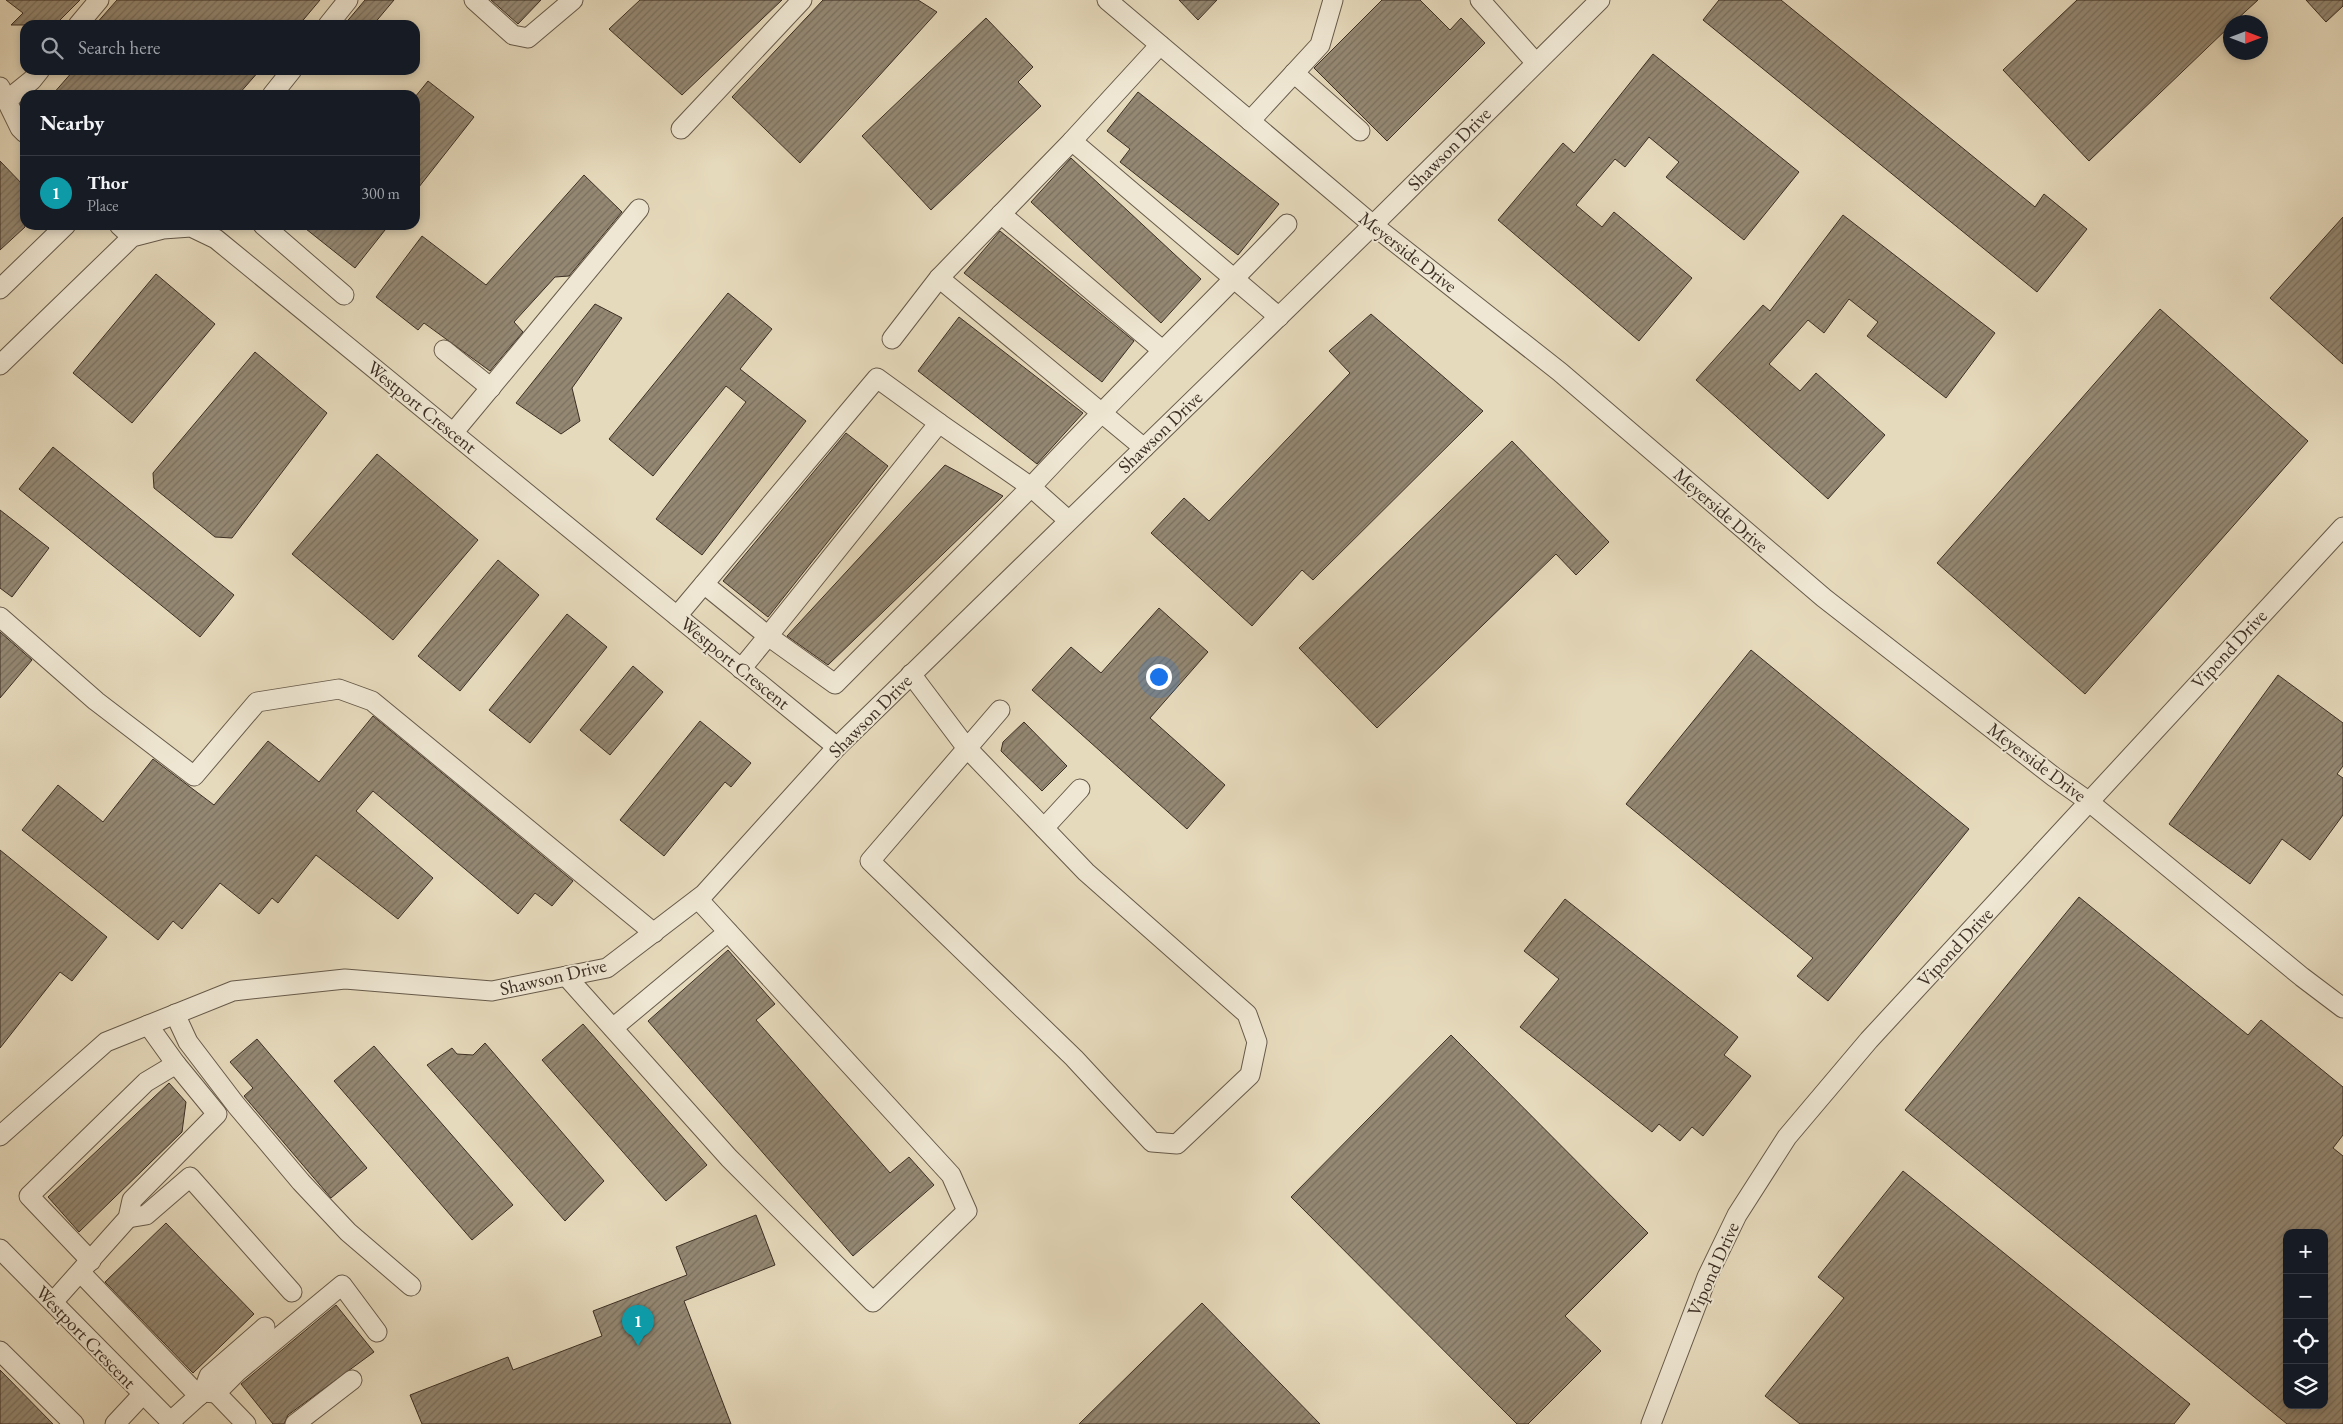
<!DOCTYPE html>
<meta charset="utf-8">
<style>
:root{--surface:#171b24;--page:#242831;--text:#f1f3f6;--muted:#9ea1a6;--line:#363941;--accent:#c59692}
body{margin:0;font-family:"EB Garamond",serif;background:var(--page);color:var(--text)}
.controls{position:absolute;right:15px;bottom:15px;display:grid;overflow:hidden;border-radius:10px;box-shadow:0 2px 8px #0003}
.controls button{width:45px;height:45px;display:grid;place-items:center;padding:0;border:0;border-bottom:1px solid var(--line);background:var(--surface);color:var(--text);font:25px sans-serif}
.compass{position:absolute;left:2223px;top:15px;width:45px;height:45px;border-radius:50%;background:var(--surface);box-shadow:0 2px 8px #0003;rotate:90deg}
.you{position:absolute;left:1158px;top:676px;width:18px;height:18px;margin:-12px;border:4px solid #fff;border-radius:50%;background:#1a73e8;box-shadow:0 0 0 8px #1a73e833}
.badge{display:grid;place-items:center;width:32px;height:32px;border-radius:50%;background:var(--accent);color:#fff;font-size:16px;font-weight:700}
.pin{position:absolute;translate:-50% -41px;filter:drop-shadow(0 1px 2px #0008)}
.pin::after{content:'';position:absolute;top:26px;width:18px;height:15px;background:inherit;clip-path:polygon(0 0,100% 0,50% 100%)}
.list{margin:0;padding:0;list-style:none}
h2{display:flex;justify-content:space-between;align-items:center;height:65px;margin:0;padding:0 20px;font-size:21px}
h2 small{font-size:16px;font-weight:400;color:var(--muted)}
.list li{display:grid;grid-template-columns:32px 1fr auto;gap:15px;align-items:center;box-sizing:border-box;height:75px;padding:0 20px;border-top:1px solid var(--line)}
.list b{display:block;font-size:19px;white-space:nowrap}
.list p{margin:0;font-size:16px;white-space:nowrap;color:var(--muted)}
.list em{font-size:16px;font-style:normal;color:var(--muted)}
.icon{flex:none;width:28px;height:28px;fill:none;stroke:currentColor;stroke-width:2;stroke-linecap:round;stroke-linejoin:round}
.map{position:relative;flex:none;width:2343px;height:1424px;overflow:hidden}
.search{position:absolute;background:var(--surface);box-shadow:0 2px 8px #0003;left:20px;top:20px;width:400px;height:55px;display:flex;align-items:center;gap:12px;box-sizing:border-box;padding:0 18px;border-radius:15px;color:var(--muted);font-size:19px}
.panel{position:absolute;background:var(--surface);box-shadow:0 2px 8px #0003;left:20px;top:90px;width:400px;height:140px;border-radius:15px}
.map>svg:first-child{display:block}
.building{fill:url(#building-hatch);stroke:#3c2f24;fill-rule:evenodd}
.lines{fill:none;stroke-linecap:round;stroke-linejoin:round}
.minor-casing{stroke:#665a4a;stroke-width:21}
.minor{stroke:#efe7d3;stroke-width:19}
.labels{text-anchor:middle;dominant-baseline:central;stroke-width:4;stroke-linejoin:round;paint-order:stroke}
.street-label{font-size:19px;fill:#3c2f24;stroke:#efe7d3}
</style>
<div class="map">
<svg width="2343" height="1424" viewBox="0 0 2343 1424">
<defs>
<pattern id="building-hatch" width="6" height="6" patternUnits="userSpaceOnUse" patternTransform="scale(1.25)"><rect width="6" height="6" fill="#948873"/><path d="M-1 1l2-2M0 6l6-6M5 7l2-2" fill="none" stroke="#7a705e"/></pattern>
</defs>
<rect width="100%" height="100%" fill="#e6dabc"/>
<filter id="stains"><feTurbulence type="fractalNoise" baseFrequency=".004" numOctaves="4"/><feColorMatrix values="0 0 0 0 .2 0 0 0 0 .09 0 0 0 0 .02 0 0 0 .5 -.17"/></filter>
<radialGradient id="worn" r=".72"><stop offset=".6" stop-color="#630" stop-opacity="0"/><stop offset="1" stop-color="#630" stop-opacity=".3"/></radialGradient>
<!-- building -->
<g class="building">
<path d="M6 0H80L55 25H11L23 13Z"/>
<path d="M117 0H320L299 25H95Z"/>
<path d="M365 0H394L373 25H344Z"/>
<path d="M491 0H541L518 24Z"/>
<path d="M640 0H782L682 95 609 29Z"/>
<path d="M823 0H918L937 12 800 163 732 97Z"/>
<path d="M1179 0H1217L1198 20Z"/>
<path d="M1382 0H1420L1450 30 1461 18 1485 43 1387 141 1314 68Z"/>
<path d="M1719 0H1781L2035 207 2044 194 2087 229 2037 292 1703 20Z"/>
<path d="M2077 0H2258L2234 22H2230V26L2089 161 2003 70Z"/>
<path d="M2306 0H2343V6L2326 22Z"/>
<path d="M986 18 1033 67 1018 82 1041 106 931 210 862 136Z"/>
<path d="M1653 54 1799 172 1744 240 1666 177 1679 162 1649 137 1625 167 1615 159 1576 205 1602 227 1614 212 1692 278 1639 341 1498 220 1563 143 1574 153Z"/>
<path d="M74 70H260L238 95H52Z"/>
<path d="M428 81 474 117 415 192V97Z"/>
<path d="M1138 92 1279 204 1238 255 1120 162 1130 149 1107 131Z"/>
<path d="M1071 158 1201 279 1161 323 1031 202Z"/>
<path d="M0 161 25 187V227L0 250Z"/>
<path d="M584 175 622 212 569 276 555 277 514 322 523 332 490 371 424 323 418 330 376 297 422 236 486 285Z"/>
<path d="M1843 215 1995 333 1946 398 1867 336 1878 322 1849 299 1824 333 1808 320 1769 364 1800 391 1816 373 1885 435 1828 499 1696 380 1763 305 1770 311Z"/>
<path d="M2343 217V364L2270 298Z"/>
<path d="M301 225H389L355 268Z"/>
<path d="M1000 231 1134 341 1102 382 964 273Z"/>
<path d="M156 274 215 324 132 423 73 373Z"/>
<path d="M728 293 772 329 740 369 806 421 702 555 656 519 746 402 726 386 653 476 609 439Z"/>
<path d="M595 304 622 318 572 388 580 421 561 434 516 403Z"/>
<path d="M2160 309 2308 441 2085 694 1937 563Z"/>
<path d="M1371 314 1483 411 1313 580 1302 570 1252 626 1151 533 1184 498 1209 521 1350 373 1329 351Z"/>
<path d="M959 317 1083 413 1037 464 918 371Z"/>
<path d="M255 352 327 413 232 538 215 537 154 488 153 473Z"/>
<path d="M846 433 888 466 768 617 723 581Z"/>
<path d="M1512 441 1609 542 1576 575 1556 554 1377 728 1299 648Z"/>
<path d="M53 447 234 595 200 637 19 489Z"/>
<path d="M377 454 478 540 393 640 292 554Z"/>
<path d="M945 465 1003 496 828 665 787 636Z"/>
<path d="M0 510 49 548 12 597 0 588Z"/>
<path d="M498 560 539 595 460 691 418 656Z"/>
<path d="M1159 608 1208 652 1150 718 1225 785 1187 829 1032 690 1071 647 1101 673Z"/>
<path d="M567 614 607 647 530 743 489 710Z"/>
<path d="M0 632 32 660 0 698Z"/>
<path d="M1751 650 1969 829 1828 1001 1797 976 1813 958 1626 804Z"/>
<path d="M633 666 663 692 610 755 580 730Z"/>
<path d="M2278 675 2343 723V766L2337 774 2343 778V815L2310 860 2282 839 2250 884 2169 824Z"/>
<path d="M373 716 573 881 552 906 535 893 518 914 373 791 356 811 433 878 398 919 316 855 278 903 272 898 259 914 220 883 182 929 173 921 158 940 22 830 58 785 103 822 153 759 214 805 268 741 319 782Z"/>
<path d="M700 721 751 763 731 787 725 782 664 856 620 820Z"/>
<path d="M1024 722 1067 766 1042 791 1001 751 1003 742Z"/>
<path d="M0 850 107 937 72 981 60 972 0 1048Z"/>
<path d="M2079 897 2248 1035 2261 1020 2343 1087V1135L2333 1148 2343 1156V1424H2287L1905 1110ZM2287 1233H2324V1405H2287Z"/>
<path d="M1565 899 1738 1037 1724 1055 1751 1076 1703 1136 1692 1127 1680 1141 1659 1124 1652 1132 1520 1027 1559 979 1524 951Z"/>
<path d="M728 950 775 1004 756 1020 890 1173 909 1157 934 1185 853 1256 648 1021Z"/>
<path d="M583 1024 707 1165 666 1201 542 1060Z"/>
<path d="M1451 1035 1648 1233 1565 1316 1601 1351 1528 1424H1517L1291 1197Z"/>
<path d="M257 1039 367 1168 331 1198 244 1096 253 1088 230 1062Z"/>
<path d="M485 1043 604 1181 565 1221 427 1065 452 1048 457 1054 473 1055Z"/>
<path d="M374 1046 513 1205 472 1240 334 1081Z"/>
<path d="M169 1083 186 1102 182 1132 79 1232 48 1197Z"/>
<path d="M1903 1171 2190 1404 2174 1424H1800L1765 1396 1844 1298 1818 1277Z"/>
<path d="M756 1215 775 1265 684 1301 731 1424H422L410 1395 508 1357 513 1370 602 1336 593 1311 687 1275 676 1247Z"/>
<path d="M166 1223 254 1314 193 1373 105 1282Z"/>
<path d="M1202 1303 1320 1424H1079Z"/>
<path d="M336 1305 374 1352 288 1415 284 1424H273L241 1384Z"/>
<path d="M0 1370 53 1424H0Z"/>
</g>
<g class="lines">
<!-- minor casing -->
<g class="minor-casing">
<g id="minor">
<path d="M474 0 513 35 528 38 573 0"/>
<path d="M1107 0 1373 225 1560 372 1824 598 2054 777 2088 801 2302 977 2343 1008"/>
<path d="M1480 0 1536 63"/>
<path d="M78 25 99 0"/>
<path d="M328 25 348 0"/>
<path d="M1294 73 1360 131"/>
<path d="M0 87 20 128 25 133"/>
<path d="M272 95 292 70"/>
<path d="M6 101 32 80 40 70"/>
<path d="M1250 121 1320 45 1333 0"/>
<path d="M681 129 802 0"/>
<path d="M1072 141 1160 45"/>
<path d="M1001 214 1162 350"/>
<path d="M119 225 132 237"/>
<path d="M263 225 344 295"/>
<path d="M0 289 66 225"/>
<path d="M892 339 939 278"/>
<path d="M444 350 491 388"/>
<path d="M0 365 132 237 163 229 191 227 216 239 837 747"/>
<path d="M453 433 639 209"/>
<path d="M1144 448 939 278 1072 141 1279 317"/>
<path d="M1068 520 1031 487C1114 397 1203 312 1287 224"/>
<path d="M704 584 768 636 835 684 1031 487 939 423 768 636 741 669"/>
<path d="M677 616 877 378 939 423"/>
<path d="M0 617 96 701 194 776 257 702 339 689 372 701 654 933"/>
<path d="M911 674 966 747 1086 872 1247 1014 1257 1042 1250 1075 1177 1144 1152 1142 1074 1058 870 861 1000 710"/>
<path d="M1044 828 1080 789"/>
<path d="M566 976 729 1158 873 1302 967 1211 951 1175 698 899"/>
<path d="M175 1014 188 1042 236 1105 301 1182 348 1232 411 1286"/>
<path d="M613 1028 728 932"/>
<path d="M0 1136 106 1042 233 991 345 979 492 991 607 968 704 894 837 747 1373 225 1600 0"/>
<path d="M128 1218 146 1215 190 1177 292 1292"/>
<path d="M0 1249 173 1424"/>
<path d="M91 1261 29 1196 146 1082 176 1064"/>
<path d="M81 1273 199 1396"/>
<path d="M53 1302 128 1218 132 1200 217 1114 176 1064 148 1025"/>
<path d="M0 1351 74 1424"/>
<path d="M203 1392 216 1393 237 1372 342 1285 377 1332"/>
<path d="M216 1393 246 1424"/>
<path d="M171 1421 203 1392 209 1376 265 1327"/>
<path d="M115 1424 143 1394"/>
<path d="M295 1424 352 1380"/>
<path d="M1651 1424 1707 1277 1737 1215 1787 1137 1869 1040 2343 527"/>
</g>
</g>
<!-- minor -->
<use href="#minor" class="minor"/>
</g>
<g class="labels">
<!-- street labels -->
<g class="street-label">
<text transform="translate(1449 149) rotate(-45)">Shawson Drive</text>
<text transform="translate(1408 252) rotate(38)">Meyerside Drive</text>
<text transform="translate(422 407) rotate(39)">Westport Crescent</text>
<text transform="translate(1160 432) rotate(-44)">Shawson Drive</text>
<text transform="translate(1721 510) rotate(41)">Meyerside Drive</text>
<text transform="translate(2229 649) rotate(-47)">Vipond Drive</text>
<text transform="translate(735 663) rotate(39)">Westport Crescent</text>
<text transform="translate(870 716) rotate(-45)">Shawson Drive</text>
<text transform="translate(2037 762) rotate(37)">Meyerside Drive</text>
<text transform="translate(1955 947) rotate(-47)">Vipond Drive</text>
<text transform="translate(553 977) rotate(-13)">Shawson Drive</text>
<text transform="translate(1713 1269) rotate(-66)">Vipond Drive</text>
<text transform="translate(86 1337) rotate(46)">Westport Crescent</text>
</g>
</g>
<rect width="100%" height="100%" filter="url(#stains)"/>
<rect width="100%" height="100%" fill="url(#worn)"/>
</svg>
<div class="controls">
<button>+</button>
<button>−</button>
<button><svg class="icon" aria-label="locate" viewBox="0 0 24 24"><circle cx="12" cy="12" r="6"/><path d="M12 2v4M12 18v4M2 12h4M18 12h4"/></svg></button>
<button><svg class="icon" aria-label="layers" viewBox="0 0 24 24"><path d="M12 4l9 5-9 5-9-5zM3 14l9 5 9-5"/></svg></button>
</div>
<svg class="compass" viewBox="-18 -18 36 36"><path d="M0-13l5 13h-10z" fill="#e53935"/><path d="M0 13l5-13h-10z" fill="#9ea1a6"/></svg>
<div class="you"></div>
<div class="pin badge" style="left:638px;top:1346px;background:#0f9aa8">1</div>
<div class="search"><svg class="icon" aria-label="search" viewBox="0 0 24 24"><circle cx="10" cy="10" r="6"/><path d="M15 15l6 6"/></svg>Search here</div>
<section class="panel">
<h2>Nearby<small></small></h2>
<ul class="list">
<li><span class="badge" style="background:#0f9aa8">1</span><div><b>Thor</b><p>Place</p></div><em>300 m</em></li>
</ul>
</section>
</div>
